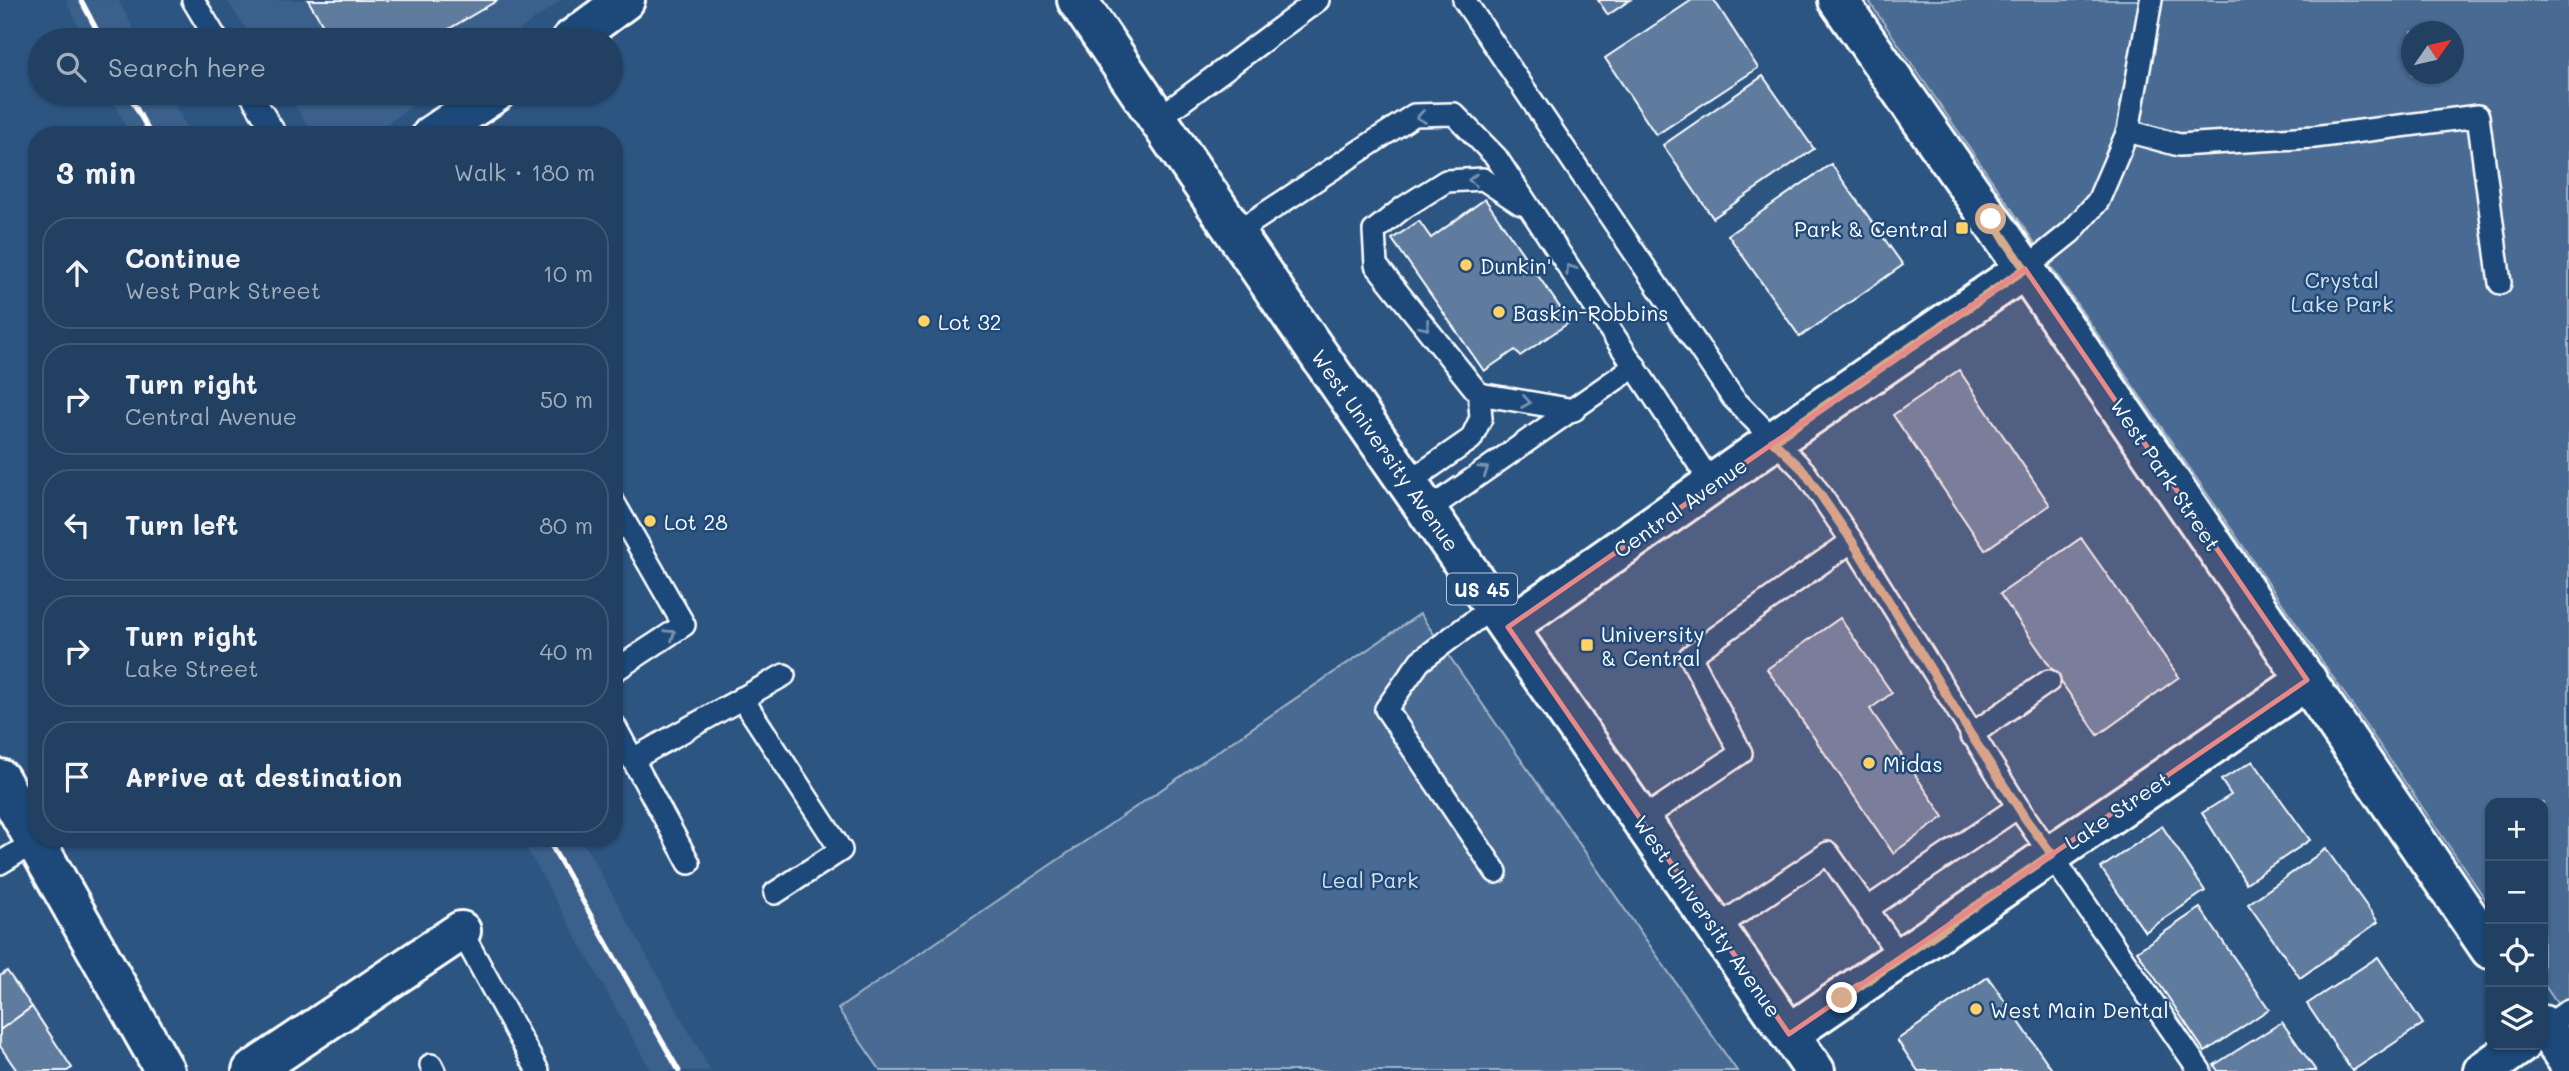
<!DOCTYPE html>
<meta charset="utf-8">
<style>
:root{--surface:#214062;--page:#294768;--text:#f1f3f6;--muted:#a2afbe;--line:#3e5977}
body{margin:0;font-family:Mali,sans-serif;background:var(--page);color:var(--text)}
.controls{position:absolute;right:21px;bottom:21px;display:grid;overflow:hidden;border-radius:14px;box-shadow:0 2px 5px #0004}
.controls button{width:63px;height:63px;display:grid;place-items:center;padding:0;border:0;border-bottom:2px solid var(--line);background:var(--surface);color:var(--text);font:35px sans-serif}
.compass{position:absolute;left:2401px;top:21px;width:63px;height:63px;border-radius:50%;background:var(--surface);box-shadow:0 2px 5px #0004;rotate:56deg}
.stop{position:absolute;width:21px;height:21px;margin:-16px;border:5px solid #d6ab8b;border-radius:50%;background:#fff}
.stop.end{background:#d6ab8b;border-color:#fff;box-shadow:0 2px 7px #0008}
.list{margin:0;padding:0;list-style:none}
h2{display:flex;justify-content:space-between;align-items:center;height:91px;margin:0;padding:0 28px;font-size:30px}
h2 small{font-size:23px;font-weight:400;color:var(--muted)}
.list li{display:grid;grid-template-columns:46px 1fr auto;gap:21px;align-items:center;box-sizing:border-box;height:112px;margin:0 14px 14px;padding:0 14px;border:2px solid var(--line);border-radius:28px}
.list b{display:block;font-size:26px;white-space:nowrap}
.list p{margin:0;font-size:23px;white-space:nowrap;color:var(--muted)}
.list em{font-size:23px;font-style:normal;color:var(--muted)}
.icon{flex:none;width:38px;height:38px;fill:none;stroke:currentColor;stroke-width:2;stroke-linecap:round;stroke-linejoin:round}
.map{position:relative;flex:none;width:2569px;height:1071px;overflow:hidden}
.search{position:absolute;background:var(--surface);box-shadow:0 2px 5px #0004;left:28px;top:28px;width:595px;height:77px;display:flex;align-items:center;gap:18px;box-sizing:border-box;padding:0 24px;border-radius:38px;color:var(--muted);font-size:26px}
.panel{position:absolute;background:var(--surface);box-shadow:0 2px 5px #0004;left:28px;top:126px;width:595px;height:721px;border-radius:28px}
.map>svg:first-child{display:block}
.built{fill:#3b618b}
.green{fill:#486b92;stroke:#a4b5c8;stroke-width:2;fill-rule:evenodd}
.building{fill:#5e7c9f;stroke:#fff;stroke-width:2}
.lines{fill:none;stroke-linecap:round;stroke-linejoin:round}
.lane-casing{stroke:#fff;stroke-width:26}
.street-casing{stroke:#fff;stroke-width:44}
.primary-casing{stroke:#fff;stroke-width:44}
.lane{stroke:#1f4a7a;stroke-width:21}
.street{stroke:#1f4a7a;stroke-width:38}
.primary{stroke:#1f4a7a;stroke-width:38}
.rail{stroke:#fff;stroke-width:5}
.oneway{stroke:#7992af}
.route{stroke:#d6ab8b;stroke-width:9}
.marked{fill:#e88989;fill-opacity:0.2;stroke:#e88989;stroke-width:5;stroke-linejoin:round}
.poi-dot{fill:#ffd166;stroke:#1f4a7a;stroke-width:2.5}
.labels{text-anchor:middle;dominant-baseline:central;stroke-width:5;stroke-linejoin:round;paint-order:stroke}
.shield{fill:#1f4a7a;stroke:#bcc9d7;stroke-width:2}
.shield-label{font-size:19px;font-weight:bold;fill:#fff}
.poi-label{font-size:21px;fill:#fff;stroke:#1f4a7a;text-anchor:start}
.park-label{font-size:21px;fill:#dae1e9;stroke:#1f4a7a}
.street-label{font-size:21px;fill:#fff;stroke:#1f4a7a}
</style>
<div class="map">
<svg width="2569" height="1071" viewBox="0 0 2569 1071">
<rect width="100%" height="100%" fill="#2c5582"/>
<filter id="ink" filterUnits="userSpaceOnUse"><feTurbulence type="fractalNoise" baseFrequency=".0143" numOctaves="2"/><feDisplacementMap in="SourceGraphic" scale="14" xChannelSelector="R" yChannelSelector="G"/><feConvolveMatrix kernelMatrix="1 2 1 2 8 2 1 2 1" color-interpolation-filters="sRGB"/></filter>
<g filter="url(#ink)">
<!-- built -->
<g class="built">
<path d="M66 0H118L140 40H85Z"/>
<path d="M227 0H562L505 40H253Z"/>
<path d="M110 93H168L191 135H130Z"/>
<path d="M287 93H431L371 135H314Z"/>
<path d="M521 838H581L711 1071H651Z"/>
</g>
<!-- green -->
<g class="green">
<path d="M1868 0H2569V1021L2543 983V803H2490V906ZM2412 32H2454V74H2412Z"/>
<path d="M1420 614 1737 1071H881L838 1009Z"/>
</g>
<!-- building -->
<g class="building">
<path d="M308 0H498L430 40H332Z"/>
<path d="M1598 0H1630L1608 15Z"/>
<path d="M1692 0H1714L1758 68 1656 135 1605 58Z"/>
<path d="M1763 76 1814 149 1713 218 1663 145Z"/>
<path d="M1831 164 1903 265 1800 337 1728 235Z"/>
<path d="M1485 199 1570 322 1520 356 1515 350 1484 371 1392 239 1419 221 1431 238Z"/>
<path d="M1959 370 2050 505 1985 550 1893 415Z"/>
<path d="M2081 538 2179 677 2098 735 2000 594Z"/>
<path d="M1840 618 1892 693 1870 709 1944 817 1893 853 1767 669Z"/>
<path d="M2253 761 2310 840 2246 883 2202 813 2231 795 2221 780Z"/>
<path d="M2162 826 2205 891 2145 932 2101 868Z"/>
<path d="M2326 849 2378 922 2300 978 2248 904Z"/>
<path d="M2200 908 2269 1009 2205 1052 2137 951Z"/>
<path d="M2378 957 2423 1024 2352 1071 2307 1004Z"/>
<path d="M7 971 32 1007 0 1030V976Z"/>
<path d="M1988 977 2053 1071H1918L1897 1040Z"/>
<path d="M32 1007 72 1068 67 1071H17L0 1046V1030Z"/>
<path d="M2282 1022 2316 1071H2218L2214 1065Z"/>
</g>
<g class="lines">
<!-- lane casing -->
<g class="lane-casing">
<g id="lane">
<path d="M193 0 217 40"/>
<path d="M1464 0 1733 398 1804 471 1852 541 2018 807 2200 1071"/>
<path d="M250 93 276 135"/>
<path d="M1159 118 1318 0"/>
<path d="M2128 131 2179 145 2314 137 2478 116 2500 283"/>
<path d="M1237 232 1414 115 1454 114 1496 157 1712 484"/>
<path d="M2025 269 2071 232 2098 201 2128 131 2151 0"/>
<path d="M1479 394 1574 410"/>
<path d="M1409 482 1471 439 1481 418 1479 394 1376 265 1374 231 1403 208 1446 181 1483 179 1521 204"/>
<path d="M614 503 684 625 614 671"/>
<path d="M1428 510 1635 366"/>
<path d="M1494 606 1420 661 1386 709 1496 872"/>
<path d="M742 698 841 850 775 893"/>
<path d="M614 725 689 863"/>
<path d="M1971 735 2049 681"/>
<path d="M633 759 784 675"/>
<path d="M1641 820 1741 753 1690 656 1852 541"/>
<path d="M0 863 35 842"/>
<path d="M1867 909 2018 807"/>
<path d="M1716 928 1828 853 1901 958"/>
<path d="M461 931 538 1071"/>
<path d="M2544 1028 2569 1010"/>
<path d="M431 1065 434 1071"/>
</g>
</g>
<!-- street casing -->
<g class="street-casing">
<g id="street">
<path d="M1838 0 2025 269 2490 949"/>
<path d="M571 40 625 0"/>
<path d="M432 135 495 93"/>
<path d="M1508 627 1773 441 2025 269"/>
<path d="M0 779 165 1071"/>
<path d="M2543 1025 2569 1063"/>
<path d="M1789 1034 2307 680"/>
<path d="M252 1071 461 931"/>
<path d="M2483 1071 2520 1045"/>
</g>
</g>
<!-- primary casing -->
<g class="primary-casing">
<path id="primary" d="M1077 0 1276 293 1815 1071"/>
</g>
<!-- lane -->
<use href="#lane" class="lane"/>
<!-- street -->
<use href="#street" class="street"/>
<!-- primary -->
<use href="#primary" class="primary"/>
<!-- rail -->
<g class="rail">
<path d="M81 0 102 40"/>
<path d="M128 93 151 135"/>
<path d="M547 838 679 1071"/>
</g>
</g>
<!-- one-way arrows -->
<defs><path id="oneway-chevron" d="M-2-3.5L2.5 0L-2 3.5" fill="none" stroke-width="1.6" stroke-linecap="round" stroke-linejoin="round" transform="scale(1.75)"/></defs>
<g class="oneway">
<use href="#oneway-chevron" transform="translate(1421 117) rotate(171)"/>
<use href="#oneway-chevron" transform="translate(1473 180) rotate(-180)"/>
<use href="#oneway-chevron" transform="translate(1570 269) rotate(-124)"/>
<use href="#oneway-chevron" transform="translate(1425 326) rotate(52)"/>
<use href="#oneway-chevron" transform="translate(1526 402) rotate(10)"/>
<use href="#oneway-chevron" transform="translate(1484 470) rotate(-34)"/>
<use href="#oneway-chevron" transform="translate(671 634) rotate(-34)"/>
</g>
</g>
<g class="lines" filter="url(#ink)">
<!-- route -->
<path class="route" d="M1842 998 2052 854 2027 821 1971 735 1852 541 1804 471 1773 441 2025 269 1991 219"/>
</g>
<!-- marked area -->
<path class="marked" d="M2025 269 2307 680 1789 1034 1508 627Z"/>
<!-- markers -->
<g class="poi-dot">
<rect x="1955" y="221" width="14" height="14" rx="3.5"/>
<circle cx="1466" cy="265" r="7"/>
<circle cx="1499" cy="312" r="7"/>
<circle cx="924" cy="321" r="7"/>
<circle cx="650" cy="521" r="7"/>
<rect x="1580" y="638" width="14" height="14" rx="3.5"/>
<circle cx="1869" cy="763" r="7"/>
<circle cx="1976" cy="1009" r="7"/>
</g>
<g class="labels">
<!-- shield labels -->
<rect class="shield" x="1447" y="573.5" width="70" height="31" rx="5"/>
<g class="shield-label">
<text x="1482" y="589">US 45</text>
</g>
<!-- poi labels -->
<g class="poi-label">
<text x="1948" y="228" text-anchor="end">Park &amp; Central</text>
<text x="1480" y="265">Dunkin'</text>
<text x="1513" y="312">Baskin-Robbins</text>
<text x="938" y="321">Lot 32</text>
<text x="664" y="521">Lot 28</text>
<text x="1601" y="633">University<tspan x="1601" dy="24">&amp; Central</tspan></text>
<text x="1883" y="763">Midas</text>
<text x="1990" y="1009">West Main Dental</text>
</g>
<!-- park labels -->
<g class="park-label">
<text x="2342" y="279">Crystal<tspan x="2342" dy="24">Lake Park</tspan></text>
<text x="1370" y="879">Leal Park</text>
</g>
<!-- street labels -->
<g class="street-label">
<text transform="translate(1386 450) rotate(55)">West University Avenue</text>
<text transform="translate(2166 474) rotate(56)">West Park Street</text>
<text transform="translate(1680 507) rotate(-35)">Central Avenue</text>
<text transform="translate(2117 810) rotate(-34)">Lake Street</text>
<text transform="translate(1708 916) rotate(55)">West University Avenue</text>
</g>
</g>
</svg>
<div class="controls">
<button>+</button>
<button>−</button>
<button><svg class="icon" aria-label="locate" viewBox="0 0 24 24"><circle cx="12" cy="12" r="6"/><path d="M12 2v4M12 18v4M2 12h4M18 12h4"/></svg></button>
<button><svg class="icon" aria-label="layers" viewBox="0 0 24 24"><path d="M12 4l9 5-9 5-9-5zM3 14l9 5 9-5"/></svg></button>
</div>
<svg class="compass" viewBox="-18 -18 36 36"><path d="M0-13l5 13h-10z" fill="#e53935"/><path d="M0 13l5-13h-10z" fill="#a2afbe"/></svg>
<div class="stop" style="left:1991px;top:219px"></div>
<div class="stop end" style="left:1842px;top:998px"></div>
<div class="search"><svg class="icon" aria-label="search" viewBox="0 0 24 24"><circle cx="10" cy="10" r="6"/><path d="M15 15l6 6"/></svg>Search here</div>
<section class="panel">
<h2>3 min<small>Walk · 180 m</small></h2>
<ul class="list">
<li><svg class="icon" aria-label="ahead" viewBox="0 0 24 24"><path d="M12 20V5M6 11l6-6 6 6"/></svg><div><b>Continue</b><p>West Park Street</p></div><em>10 m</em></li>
<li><svg class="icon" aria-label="right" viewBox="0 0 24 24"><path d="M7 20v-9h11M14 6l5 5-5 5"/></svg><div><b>Turn right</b><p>Central Avenue</p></div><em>50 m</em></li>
<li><svg class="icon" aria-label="left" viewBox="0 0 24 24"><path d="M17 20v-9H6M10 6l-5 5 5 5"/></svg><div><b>Turn left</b></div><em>80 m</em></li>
<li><svg class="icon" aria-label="right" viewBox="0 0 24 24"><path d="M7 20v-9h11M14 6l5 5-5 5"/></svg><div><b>Turn right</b><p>Lake Street</p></div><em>40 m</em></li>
<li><svg class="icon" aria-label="arrive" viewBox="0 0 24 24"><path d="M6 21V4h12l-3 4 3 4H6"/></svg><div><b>Arrive at destination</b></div></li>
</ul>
</section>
</div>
